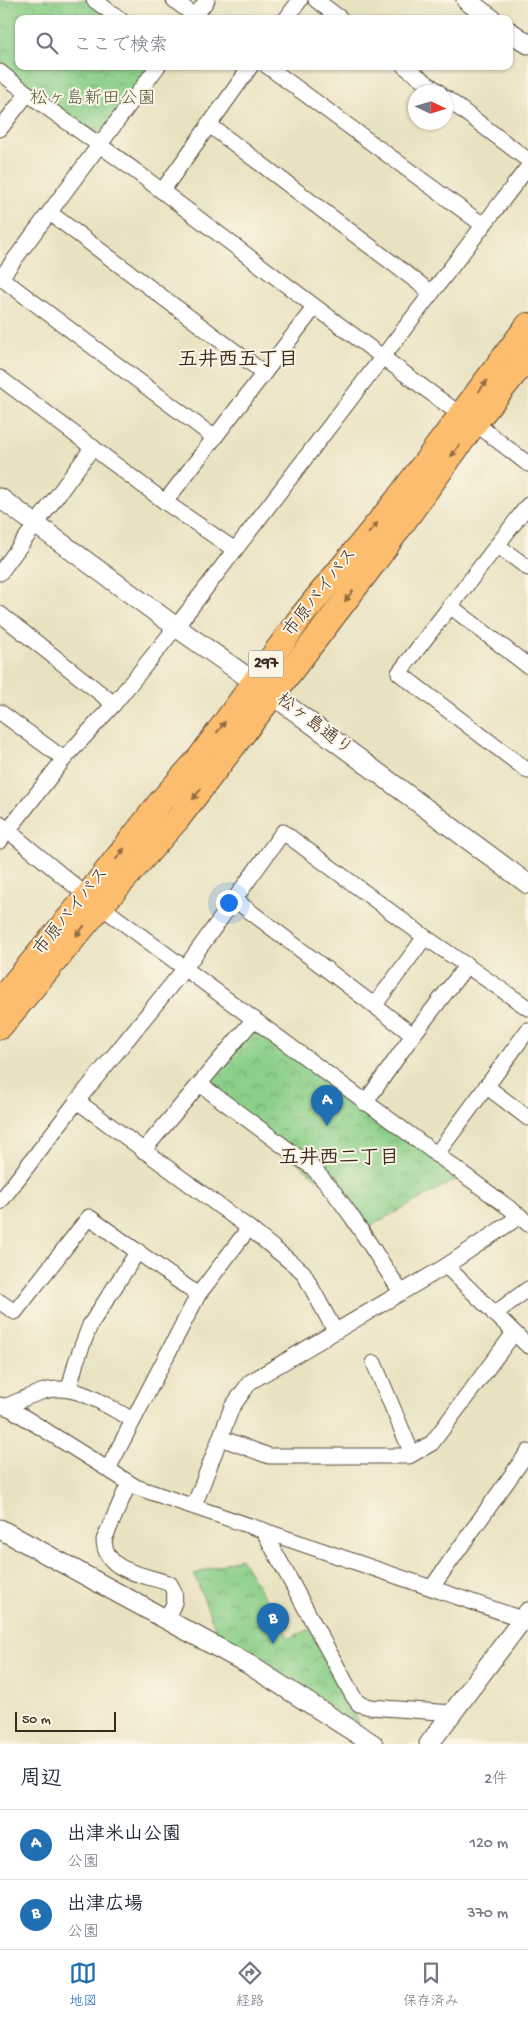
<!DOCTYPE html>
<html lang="ja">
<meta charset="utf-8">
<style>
:root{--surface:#fff;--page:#f2f2f3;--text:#1f2937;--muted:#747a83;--line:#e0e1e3;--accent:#1f6fb2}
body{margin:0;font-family:"Gochi Hand","Klee One",sans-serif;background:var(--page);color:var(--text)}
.compass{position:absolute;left:408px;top:85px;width:45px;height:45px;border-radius:50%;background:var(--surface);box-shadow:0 1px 4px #0004;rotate:94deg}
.scale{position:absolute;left:15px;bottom:12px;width:101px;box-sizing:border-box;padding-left:5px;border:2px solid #3b2a1e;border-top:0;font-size:14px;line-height:18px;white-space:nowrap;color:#3b2a1e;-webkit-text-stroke:4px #fcf5e5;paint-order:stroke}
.you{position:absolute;left:228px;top:902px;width:18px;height:18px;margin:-12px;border:4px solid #fff;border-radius:50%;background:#1a73e8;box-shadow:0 0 0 8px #1a73e833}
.badge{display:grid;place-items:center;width:32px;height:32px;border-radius:50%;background:var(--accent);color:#fff;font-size:16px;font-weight:700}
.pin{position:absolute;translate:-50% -41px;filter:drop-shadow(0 1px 2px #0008)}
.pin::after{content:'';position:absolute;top:26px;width:18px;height:15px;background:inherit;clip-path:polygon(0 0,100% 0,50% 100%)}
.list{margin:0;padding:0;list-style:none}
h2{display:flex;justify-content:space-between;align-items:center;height:65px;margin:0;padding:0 20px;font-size:21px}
h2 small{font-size:16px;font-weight:400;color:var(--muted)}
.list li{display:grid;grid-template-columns:32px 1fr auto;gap:15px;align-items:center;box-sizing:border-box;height:70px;padding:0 20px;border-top:1px solid var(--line)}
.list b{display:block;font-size:19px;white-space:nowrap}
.list p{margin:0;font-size:16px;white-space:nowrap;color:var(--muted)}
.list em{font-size:16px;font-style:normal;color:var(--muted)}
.icon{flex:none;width:28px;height:28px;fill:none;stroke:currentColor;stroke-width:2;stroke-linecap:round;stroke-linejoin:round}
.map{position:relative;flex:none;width:528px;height:1744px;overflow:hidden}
.search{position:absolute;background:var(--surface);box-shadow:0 1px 4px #0004;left:15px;right:15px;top:15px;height:55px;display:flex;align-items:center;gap:12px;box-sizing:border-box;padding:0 18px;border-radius:10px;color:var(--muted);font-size:19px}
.sheet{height:205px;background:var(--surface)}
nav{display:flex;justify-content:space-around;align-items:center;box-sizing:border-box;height:70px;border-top:1px solid var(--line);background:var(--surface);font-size:14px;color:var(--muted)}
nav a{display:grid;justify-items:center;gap:2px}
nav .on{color:var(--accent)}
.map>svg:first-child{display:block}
.park{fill:url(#park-crowns);stroke:#637c54}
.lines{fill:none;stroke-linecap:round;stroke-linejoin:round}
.minor-casing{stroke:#554636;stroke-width:17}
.tertiary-casing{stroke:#554636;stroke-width:21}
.trunk-casing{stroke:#554636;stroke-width:26}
.minor{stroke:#fff;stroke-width:15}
.tertiary{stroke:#fff;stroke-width:19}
.trunk{stroke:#fcbd6e;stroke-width:24}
.oneway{fill:#926c42}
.labels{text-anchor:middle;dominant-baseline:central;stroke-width:4;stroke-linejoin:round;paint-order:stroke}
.shield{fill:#fcf5e5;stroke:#75675a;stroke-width:1}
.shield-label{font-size:16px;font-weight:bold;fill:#3b2a1e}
.park-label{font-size:18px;fill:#535c3e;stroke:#fcf5e5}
.street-label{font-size:18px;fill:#3b2a1e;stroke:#fcf5e5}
.quarter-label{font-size:20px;font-weight:bold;fill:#3b2a1e;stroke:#fcf5e5}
</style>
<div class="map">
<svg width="528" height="1744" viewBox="0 0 528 1744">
<defs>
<pattern id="park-crowns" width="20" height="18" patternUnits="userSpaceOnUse" patternTransform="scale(1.25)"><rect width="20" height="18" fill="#8bcf89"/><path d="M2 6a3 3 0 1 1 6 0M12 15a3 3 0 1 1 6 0" fill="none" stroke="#73a86f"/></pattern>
</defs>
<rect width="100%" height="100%" fill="#fcf5e5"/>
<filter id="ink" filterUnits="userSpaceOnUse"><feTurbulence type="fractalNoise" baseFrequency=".02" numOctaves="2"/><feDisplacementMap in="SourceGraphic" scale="10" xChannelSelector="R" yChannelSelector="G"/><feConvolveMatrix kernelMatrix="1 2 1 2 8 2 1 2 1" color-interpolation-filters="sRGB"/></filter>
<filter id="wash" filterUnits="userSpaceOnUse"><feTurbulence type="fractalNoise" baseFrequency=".0096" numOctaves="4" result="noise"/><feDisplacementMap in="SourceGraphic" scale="20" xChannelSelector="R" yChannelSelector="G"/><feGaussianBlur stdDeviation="1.12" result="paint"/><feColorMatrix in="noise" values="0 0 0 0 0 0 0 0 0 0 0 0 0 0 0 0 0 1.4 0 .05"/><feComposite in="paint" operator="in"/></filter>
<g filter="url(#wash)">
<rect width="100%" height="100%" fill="#e9e2c1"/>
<!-- park -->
<g class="park">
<path d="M0 0H94L120 19H19V66H158L100 144 0 70Z"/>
<path d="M254 1019 464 1175 361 1231 333 1191 201 1085Z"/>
<path d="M241 1558 289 1638 316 1627 366 1740 224 1651 194 1574Z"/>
</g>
</g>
<g filter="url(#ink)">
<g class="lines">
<!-- minor casing -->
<g class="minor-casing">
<g id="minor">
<path d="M94 0 120 19"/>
<path d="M174 0 195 16"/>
<path d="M316 0 341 19"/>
<path d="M193 19 207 0"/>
<path d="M286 19 300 0"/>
<path d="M267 66 483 225"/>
<path d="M404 66 439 92"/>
<path d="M0 72C43 107 90 137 134 170 243 252 351 335 461 415"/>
<path d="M446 98 528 160"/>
<path d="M208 124 432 293"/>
<path d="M0 129 27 94"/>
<path d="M162 191 251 66"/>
<path d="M50 213 264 373"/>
<path d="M1 278 215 438"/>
<path d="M0 279 158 66"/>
<path d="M0 378 165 502 235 550"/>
<path d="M475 423 528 464"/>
<path d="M165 502 314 308"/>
<path d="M528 505 399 673 528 771"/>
<path d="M497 545 528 568"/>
<path d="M0 573 93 447"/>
<path d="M450 606 528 666"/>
<path d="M0 614 114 704"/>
<path d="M0 712 64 759"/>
<path d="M0 824 87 896 520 1216 528 1224"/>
<path d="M0 841 64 759 114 704 176 627 528 167"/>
<path d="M235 900 413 1035"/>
<path d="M374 1006 425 937"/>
<path d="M201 1085 313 1168 333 1191 352 1217 401 1292"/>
<path d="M486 1086 528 1118"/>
<path d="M77 1101 249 1228 303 1272 335 1331"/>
<path d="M365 1103 413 1035 467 965"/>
<path d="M143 1151 254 1019"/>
<path d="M436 1155 528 1030"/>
<path d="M0 1202 77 1101 185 968 283 832 425 937 528 1008"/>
<path d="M446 1266 528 1346"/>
<path d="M0 1302 15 1312 89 1217 198 1295"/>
<path d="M494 1314 528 1289"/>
<path d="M374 1363 412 1454"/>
<path d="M69 1389 76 1362 90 1325 138 1251"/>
<path d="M0 1405 11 1409 136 1487 528 1621"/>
<path d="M4 1407C17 1402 31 1395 44 1391 76 1382 106 1406 133 1420"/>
<path d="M221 1438 269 1456H409L432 1443 514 1333"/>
<path d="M108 1469 198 1295 249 1228"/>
<path d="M129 1483 104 1540C105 1574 147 1574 170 1584 179 1598 174 1606 165 1619"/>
<path d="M194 1506 232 1407 250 1382 446 1266 520 1216"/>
<path d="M263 1530 353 1696 359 1704 370 1707 453 1713"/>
<path d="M432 1587 528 1452"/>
</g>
</g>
<!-- tertiary casing -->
<g class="tertiary-casing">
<g id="tertiary">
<path d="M466 0 492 19"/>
<path d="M509 31 528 44"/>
<path d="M0 498 176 627 273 695 528 884"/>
<path d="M0 1529 248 1664 373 1744"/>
<path d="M429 1744 528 1612"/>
</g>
</g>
<!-- trunk casing -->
<g class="trunk-casing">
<g id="trunk">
<path d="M0 1000 87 896 162 800 200 757 301 617 396 501 528 325"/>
<path d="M0 1027 101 906 177 820 377 559 475 423 528 357"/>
</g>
</g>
<!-- minor -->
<use href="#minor" class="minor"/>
<!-- tertiary -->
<use href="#tertiary" class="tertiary"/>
<!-- trunk -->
<use href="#trunk" class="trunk"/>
</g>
<!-- one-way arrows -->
<defs><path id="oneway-solid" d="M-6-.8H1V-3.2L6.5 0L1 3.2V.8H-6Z" transform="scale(1.25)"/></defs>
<g class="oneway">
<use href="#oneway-solid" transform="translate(483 386) rotate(-53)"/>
<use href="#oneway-solid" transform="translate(455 451) rotate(126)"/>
<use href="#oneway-solid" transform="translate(373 528) rotate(-50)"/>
<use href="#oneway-solid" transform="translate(349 596) rotate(127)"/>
<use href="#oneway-solid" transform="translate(221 727) rotate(-54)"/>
<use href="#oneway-solid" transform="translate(197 794) rotate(128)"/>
<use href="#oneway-solid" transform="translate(120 854) rotate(-52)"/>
<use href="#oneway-solid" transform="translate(80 931) rotate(130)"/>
</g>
</g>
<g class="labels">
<!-- shield labels -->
<rect class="shield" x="248.5" y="650.5" width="35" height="27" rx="4"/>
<g class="shield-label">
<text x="266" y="664">297</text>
</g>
<!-- park labels -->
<g class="park-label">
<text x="93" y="99">松ヶ島新田公園</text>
</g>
<!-- street labels -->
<g class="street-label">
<text transform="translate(321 593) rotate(-52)">市原バイパス</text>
<text transform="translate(314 725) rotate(37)">松ヶ島通り</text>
<text transform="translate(72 912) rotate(-51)">市原バイパス</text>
</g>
<!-- quarter labels -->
<g class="quarter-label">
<text x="238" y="361">五井西五丁目</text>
<text x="339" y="1159">五井西二丁目</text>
</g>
</g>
</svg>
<svg class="compass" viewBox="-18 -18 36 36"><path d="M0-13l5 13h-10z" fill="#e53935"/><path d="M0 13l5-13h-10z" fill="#747a83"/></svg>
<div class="scale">50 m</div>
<div class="you"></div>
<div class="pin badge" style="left:327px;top:1126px">A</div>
<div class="pin badge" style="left:273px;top:1644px">B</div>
<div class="search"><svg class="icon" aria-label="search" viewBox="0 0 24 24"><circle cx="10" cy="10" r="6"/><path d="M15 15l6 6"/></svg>ここで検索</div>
</div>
<section class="sheet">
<h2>周辺<small>2件</small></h2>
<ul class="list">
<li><span class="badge">A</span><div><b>出津米山公園</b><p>公園</p></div><em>120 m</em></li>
<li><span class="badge">B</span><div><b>出津広場</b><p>公園</p></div><em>370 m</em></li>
</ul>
</section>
<nav>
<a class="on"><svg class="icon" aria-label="map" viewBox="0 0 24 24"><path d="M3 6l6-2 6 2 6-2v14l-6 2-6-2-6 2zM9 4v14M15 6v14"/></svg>地図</a>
<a><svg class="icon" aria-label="directions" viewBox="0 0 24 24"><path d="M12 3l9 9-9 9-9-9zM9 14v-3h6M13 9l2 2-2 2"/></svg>経路</a>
<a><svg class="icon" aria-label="saved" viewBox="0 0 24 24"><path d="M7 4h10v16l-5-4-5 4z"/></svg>保存済み</a>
</nav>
